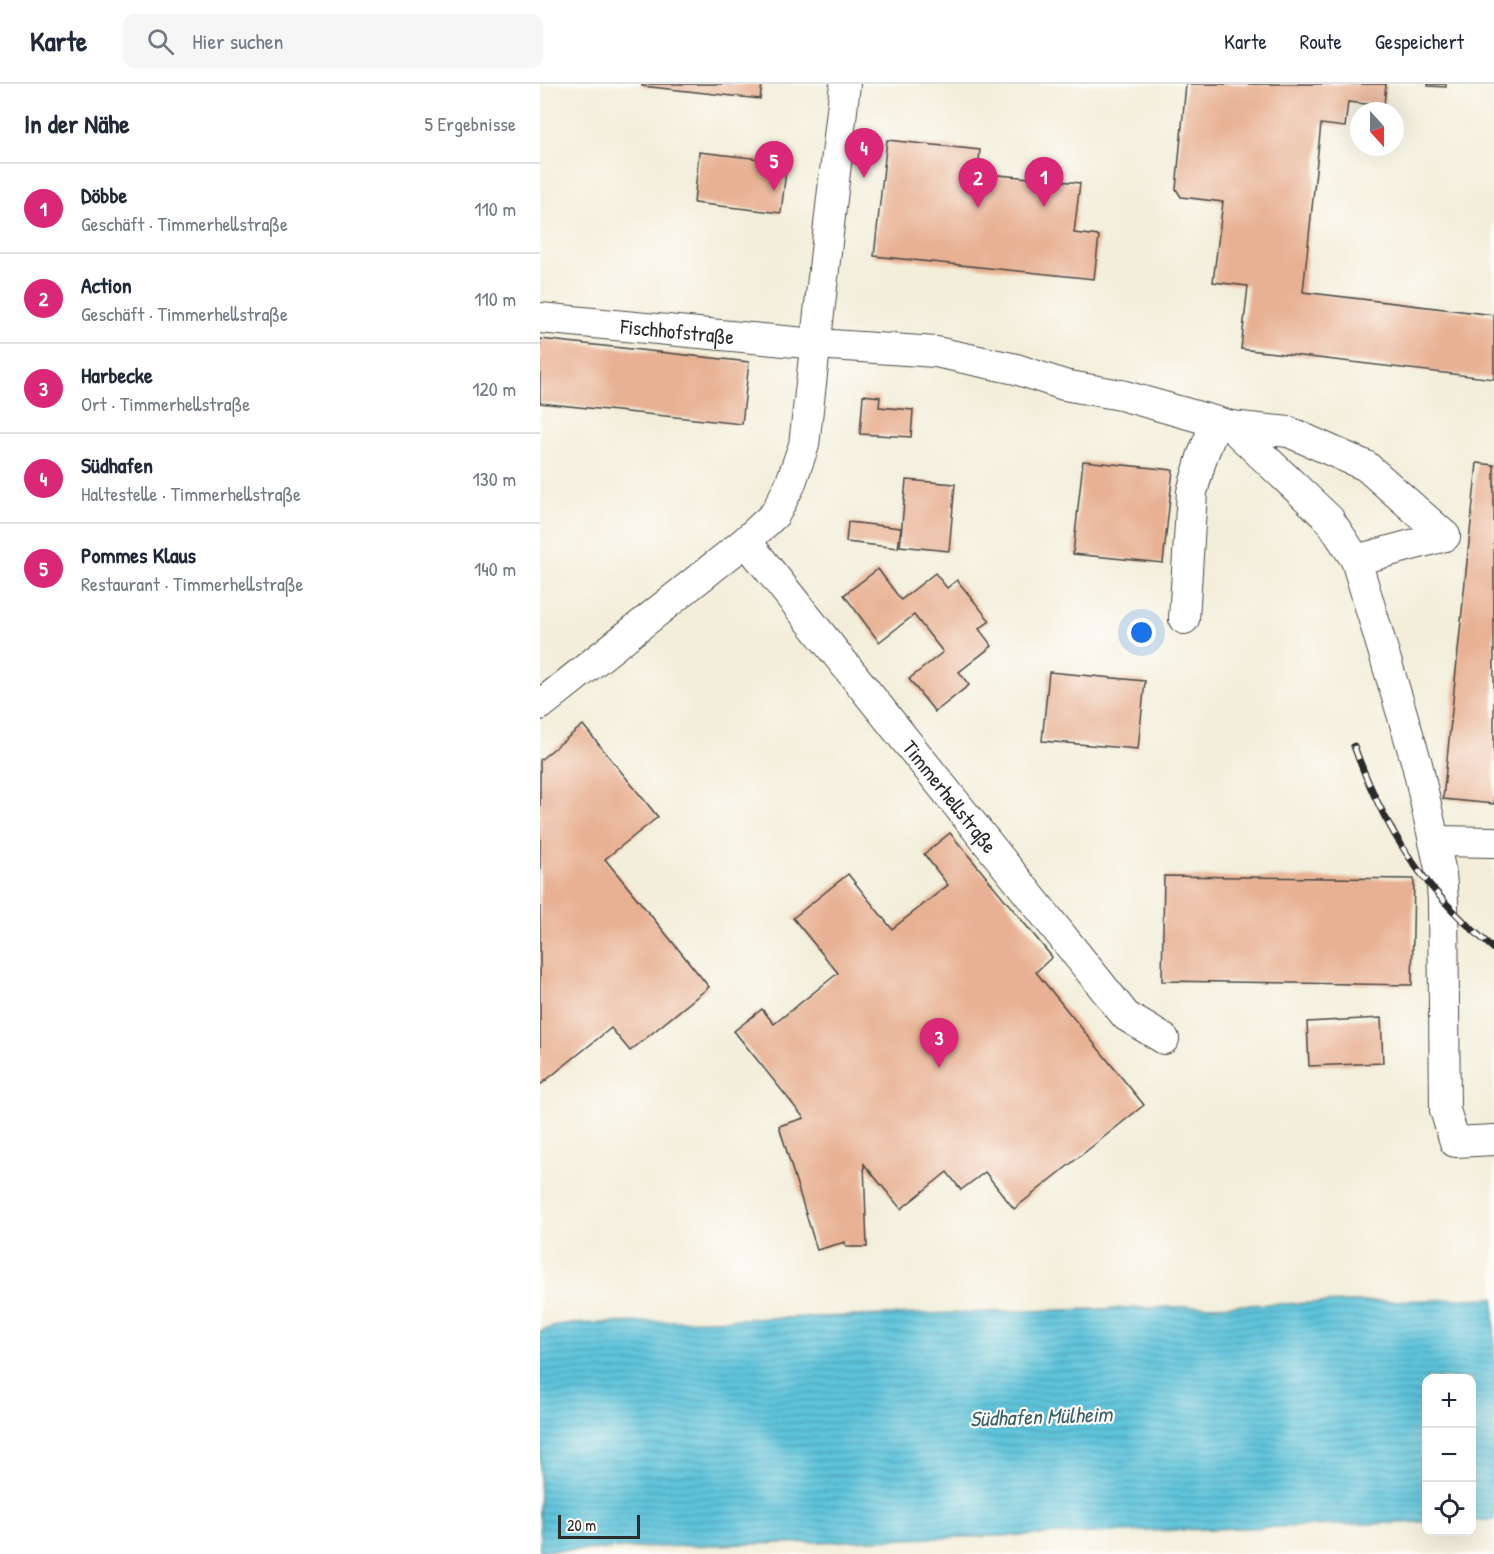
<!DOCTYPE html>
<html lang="de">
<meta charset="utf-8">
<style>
:root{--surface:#fff;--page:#f6f6f7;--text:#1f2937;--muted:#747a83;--line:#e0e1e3;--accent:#db2777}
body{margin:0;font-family:"Patrick Hand",sans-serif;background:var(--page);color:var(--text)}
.controls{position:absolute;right:18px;bottom:18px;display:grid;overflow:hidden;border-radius:12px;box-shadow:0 6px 24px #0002}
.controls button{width:54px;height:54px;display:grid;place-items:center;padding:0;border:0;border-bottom:2px solid var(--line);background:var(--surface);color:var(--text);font:30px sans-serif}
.compass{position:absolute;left:810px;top:18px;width:54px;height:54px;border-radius:50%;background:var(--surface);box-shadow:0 6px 24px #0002;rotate:159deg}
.scale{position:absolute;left:18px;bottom:15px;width:82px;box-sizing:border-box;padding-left:6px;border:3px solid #2b2b2b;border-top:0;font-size:16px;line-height:21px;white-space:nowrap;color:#2b2b2b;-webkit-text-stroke:4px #fdfcf7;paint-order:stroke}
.you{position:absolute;left:602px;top:549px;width:21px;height:21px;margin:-15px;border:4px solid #fff;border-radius:50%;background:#1a73e8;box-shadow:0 0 0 9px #1a73e833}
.badge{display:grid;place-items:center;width:39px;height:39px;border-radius:50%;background:var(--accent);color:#fff;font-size:20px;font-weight:700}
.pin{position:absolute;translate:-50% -50px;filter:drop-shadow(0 2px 3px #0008)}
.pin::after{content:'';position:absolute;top:32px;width:21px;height:18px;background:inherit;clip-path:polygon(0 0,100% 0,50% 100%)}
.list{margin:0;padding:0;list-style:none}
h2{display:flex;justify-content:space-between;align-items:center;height:78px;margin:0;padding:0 24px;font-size:26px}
h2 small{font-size:20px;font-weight:400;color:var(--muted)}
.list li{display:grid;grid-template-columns:39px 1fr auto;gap:18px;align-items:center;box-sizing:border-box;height:90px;padding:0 24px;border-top:2px solid var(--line)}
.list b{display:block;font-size:22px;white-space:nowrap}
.list p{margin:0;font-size:20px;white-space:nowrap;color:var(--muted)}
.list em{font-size:20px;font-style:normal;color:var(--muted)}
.icon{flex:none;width:33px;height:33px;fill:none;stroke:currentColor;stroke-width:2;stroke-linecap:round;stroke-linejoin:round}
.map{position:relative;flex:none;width:954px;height:1470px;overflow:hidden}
header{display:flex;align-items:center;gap:36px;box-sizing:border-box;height:84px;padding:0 30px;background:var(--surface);border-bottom:2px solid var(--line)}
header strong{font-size:28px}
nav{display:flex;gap:33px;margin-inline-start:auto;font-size:21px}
.search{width:420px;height:54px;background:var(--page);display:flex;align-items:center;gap:15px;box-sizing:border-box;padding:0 21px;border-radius:12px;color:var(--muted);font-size:22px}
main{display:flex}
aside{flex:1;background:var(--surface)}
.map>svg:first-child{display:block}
.water{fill:url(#water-rules);stroke:#447883;stroke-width:1.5}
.building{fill:#e8b193}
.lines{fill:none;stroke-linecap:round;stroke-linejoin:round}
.minor-casing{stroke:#494845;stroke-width:32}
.minor{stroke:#fff;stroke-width:30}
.rail-casing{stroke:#2b2b2b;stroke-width:7}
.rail{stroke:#fdfcf7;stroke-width:4.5;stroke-dasharray:14;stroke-linecap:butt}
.labels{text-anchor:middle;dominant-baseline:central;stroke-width:4.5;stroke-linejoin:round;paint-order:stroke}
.street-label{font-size:21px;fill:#2b2b2b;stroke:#fdfcf7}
.water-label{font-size:22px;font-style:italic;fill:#3d6169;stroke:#fdfcf7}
</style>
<header>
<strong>Karte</strong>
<div class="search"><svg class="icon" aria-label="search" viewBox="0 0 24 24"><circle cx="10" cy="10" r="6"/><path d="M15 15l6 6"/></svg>Hier suchen</div>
<nav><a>Karte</a><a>Route</a><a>Gespeichert</a></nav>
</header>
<main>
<aside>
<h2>In der Nähe<small>5 Ergebnisse</small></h2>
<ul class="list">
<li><span class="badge">1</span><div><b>Döbbe</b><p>Geschäft · Timmerhellstraße</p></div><em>110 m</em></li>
<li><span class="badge">2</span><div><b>Action</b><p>Geschäft · Timmerhellstraße</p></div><em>110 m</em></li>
<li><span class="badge">3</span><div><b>Harbecke</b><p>Ort · Timmerhellstraße</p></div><em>120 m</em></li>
<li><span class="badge">4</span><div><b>Südhafen</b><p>Haltestelle · Timmerhellstraße</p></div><em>130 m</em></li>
<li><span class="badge">5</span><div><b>Pommes Klaus</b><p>Restaurant · Timmerhellstraße</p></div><em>140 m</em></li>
</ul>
</aside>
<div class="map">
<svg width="954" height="1470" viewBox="0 0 954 1470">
<defs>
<pattern id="water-rules" width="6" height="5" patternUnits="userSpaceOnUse" patternTransform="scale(1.5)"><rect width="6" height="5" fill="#5ec4db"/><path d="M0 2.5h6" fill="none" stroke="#4e9fb2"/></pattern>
</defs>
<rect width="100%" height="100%" fill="#fdfcf7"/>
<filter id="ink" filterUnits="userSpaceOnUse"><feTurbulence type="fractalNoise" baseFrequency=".0167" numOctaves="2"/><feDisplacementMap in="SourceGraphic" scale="12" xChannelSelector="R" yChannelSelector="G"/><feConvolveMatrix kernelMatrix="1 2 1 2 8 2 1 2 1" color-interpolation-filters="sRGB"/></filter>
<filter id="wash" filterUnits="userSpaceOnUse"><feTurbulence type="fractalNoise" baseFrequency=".008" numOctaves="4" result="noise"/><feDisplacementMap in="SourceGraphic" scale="24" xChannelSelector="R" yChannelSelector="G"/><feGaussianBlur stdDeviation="1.35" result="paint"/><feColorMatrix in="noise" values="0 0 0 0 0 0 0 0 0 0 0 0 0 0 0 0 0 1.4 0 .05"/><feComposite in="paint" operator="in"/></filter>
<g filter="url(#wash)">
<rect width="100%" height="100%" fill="#f3eeda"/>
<!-- water -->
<path class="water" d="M954 1214V1436L932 1437V1294H886V1438L0 1467V1247L23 1240Z"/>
<g id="blocks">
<!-- building -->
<g class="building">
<path d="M102 0H222L220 15 102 2Z"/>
<path d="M646 0H846L844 22 808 18 805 43 781 40 763 208 954 231V295L701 265 708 202 673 198 683 118 641 113 636 105Z"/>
<path d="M888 0H906V3L888 2Z"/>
<path d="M347 56 440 66 438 89 540 99 534 149 559 152 554 195 334 172Z"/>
<path d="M159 68 247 78 241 129 154 119Z"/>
<path d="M0 255 209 278 202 340 0 319Z"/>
<path d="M323 311 340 313 339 323 373 326 371 353 320 350Z"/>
<path d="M543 377 633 386 623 479 533 470Z"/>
<path d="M937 379 954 381V720L903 715Z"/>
<path d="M366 396 415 400 409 467 360 462Z"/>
<path d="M308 438 361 444 358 464 306 458Z"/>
<path d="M338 485 361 516 395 489 407 504 417 496 450 537 439 545 452 562 419 588 429 601 395 628 369 595 403 568 374 531 339 558 304 511Z"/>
<path d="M509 588 605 597 598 665 502 657Z"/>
<path d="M43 641 118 733 65 775 169 903 90 967 71 944 0 1001V676Z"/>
<path d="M410 749 512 873 496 888 604 1021 474 1125 445 1088 421 1106 407 1088 361 1125 324 1080 327 1163H306L305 1158 277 1166 239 1042 264 1034 194 947 222 925 234 940 298 889 253 834 308 790 352 845 408 801 384 770Z"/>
<path d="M624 792 874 795 872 901 622 897Z"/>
<path d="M841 934 843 979 769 982 767 938Z"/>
</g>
</g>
</g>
<g filter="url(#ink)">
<use href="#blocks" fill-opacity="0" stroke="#494845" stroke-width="1.5"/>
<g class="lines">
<!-- minor casing -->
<g class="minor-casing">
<g id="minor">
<path id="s1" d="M0 234 276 260 396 268 476 285 524 301 581 311 691 342 749 348 826 382 905 452"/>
<path d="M691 342 789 435 816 476 877 680 901 789 903 817 905 1026 915 1058 954 1056"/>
<path id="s2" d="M206 457 586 932 624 955"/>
<path d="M816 476 905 452"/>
<path d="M644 535 652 408 662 373 676 338"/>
<path d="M0 621 206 457 235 430 250 401 264 361 305 0"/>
<path d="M894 757 954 758"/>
</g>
</g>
<!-- minor -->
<use href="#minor" class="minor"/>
<!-- rail casing -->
<g class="rail-casing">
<path id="rail" d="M814 662C834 718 863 773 904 817 919 834 937 850 954 865"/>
</g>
<!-- rail -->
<use href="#rail" class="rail"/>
</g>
</g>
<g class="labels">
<!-- street labels -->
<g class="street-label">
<text stroke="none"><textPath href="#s1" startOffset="138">Fischhofstraße</textPath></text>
<text stroke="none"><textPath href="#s2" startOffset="327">Timmerhellstraße</textPath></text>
</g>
<!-- water labels -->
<g class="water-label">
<text transform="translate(501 1332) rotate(-2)">Südhafen Mülheim</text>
</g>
</g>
</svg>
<div class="controls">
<button>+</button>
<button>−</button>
<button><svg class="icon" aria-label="locate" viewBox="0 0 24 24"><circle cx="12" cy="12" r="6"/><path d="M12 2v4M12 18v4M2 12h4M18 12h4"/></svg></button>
</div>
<svg class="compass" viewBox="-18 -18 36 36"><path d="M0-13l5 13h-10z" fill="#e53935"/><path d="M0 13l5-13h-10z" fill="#747a83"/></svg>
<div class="scale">20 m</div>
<div class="you"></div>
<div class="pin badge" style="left:504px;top:123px">1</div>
<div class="pin badge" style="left:438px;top:124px">2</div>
<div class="pin badge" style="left:399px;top:984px">3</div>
<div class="pin badge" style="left:324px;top:94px">4</div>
<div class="pin badge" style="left:234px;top:107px">5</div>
</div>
</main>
